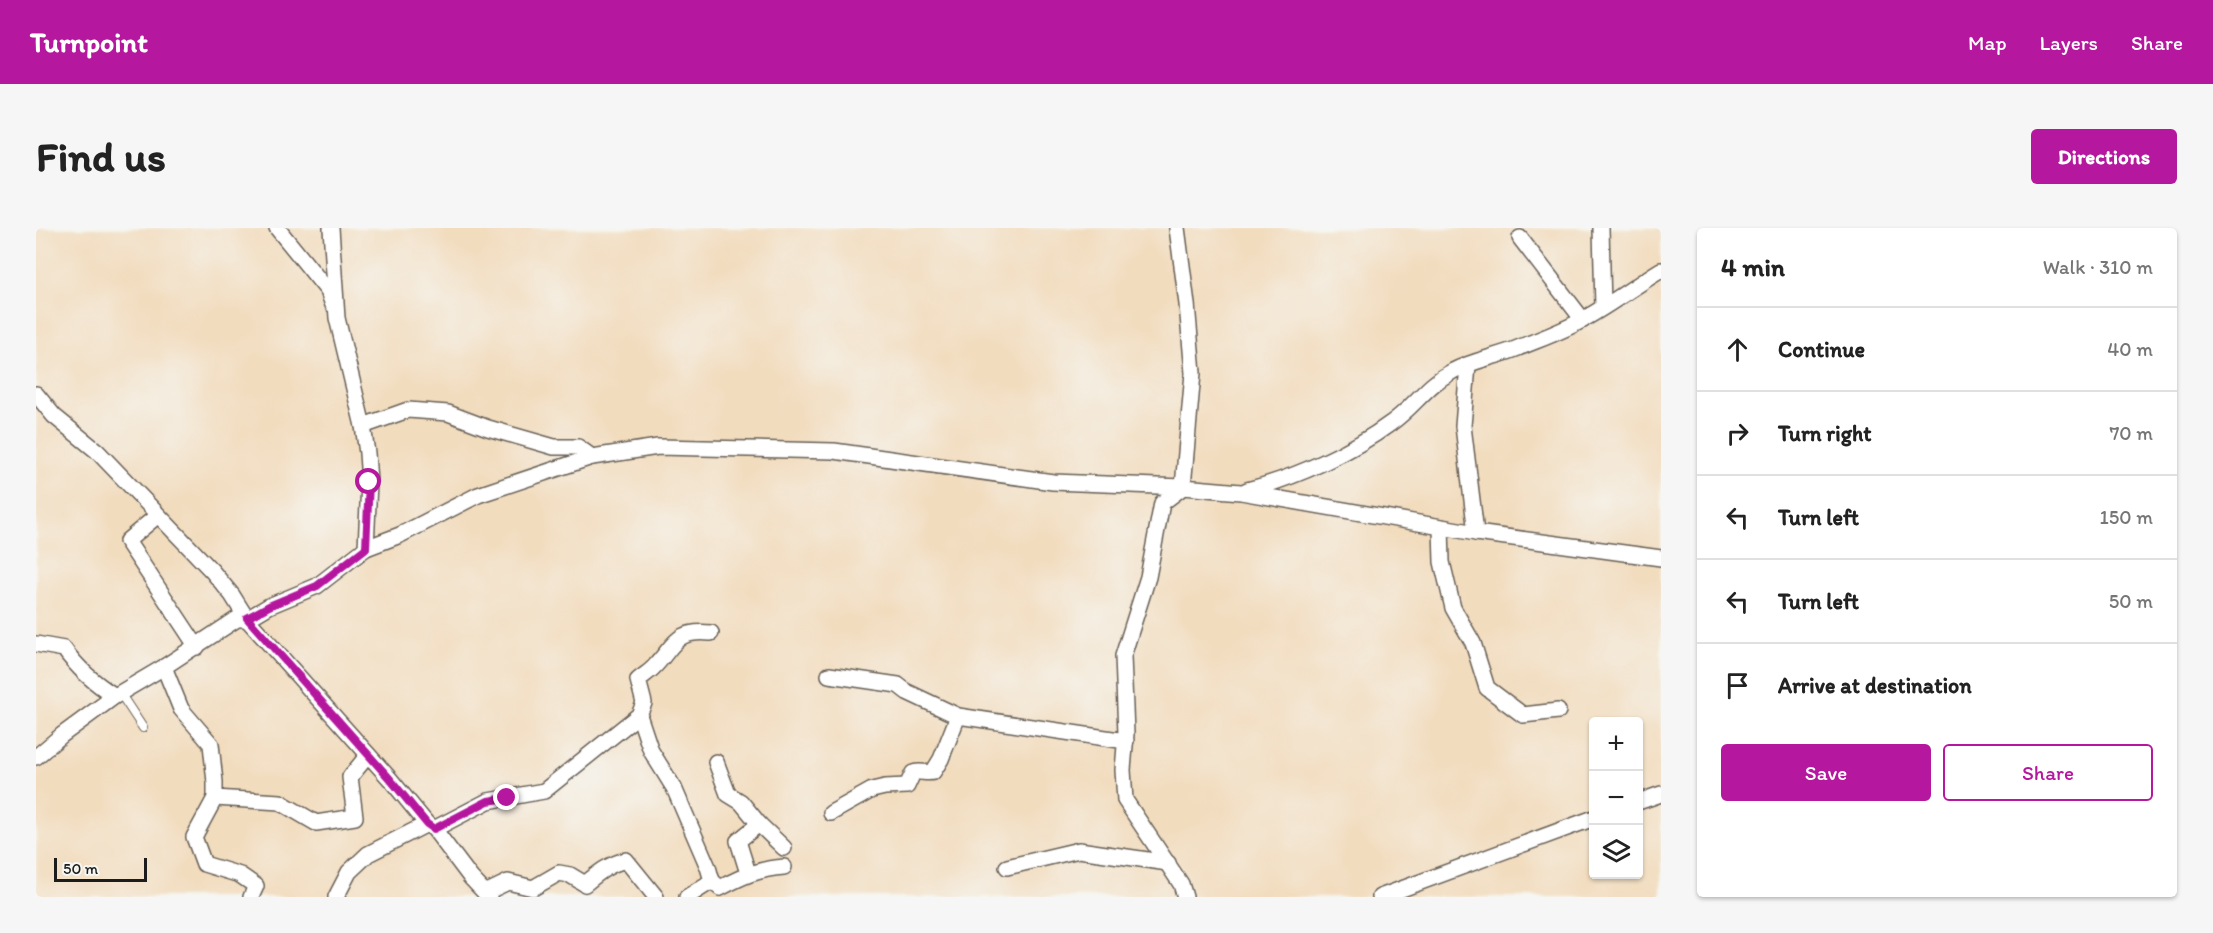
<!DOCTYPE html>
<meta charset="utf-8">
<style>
:root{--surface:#fff;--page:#f6f6f6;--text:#222;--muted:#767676;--line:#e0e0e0;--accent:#b5179e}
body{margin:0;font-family:Itim,sans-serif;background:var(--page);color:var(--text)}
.controls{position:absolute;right:18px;bottom:18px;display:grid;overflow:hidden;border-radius:6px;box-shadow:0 2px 4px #0004}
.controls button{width:54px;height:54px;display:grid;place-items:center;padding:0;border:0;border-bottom:2px solid var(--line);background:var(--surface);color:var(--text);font:30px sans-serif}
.scale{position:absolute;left:18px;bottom:15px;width:93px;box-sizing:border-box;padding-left:6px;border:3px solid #1c1c1c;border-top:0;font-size:16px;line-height:21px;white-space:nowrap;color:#1c1c1c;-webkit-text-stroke:4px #f6f6f2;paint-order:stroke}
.stop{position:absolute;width:18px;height:18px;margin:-14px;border:4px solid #b5179e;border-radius:50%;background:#fff}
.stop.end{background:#b5179e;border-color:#fff;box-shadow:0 2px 6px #0008}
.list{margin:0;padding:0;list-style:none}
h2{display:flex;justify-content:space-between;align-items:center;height:78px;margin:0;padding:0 24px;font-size:26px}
h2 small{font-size:20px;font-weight:400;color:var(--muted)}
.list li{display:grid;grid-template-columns:39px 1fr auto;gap:18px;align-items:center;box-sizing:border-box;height:84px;padding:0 24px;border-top:2px solid var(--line)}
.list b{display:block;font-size:22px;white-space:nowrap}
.list em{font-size:20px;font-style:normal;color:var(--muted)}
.actions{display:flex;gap:12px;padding:18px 24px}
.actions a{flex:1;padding:14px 0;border:2px solid var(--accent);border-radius:6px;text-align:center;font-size:21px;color:var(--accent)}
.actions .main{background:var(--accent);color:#fff}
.icon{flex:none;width:33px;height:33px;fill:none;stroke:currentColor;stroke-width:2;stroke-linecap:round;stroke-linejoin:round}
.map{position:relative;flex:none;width:1625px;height:669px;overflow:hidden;border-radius:6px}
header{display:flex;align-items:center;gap:36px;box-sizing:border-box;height:84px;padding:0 30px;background:var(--accent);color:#fff}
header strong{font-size:28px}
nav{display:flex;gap:33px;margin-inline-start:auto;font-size:21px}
.intro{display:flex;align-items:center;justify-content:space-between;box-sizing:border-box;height:144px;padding:0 36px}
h1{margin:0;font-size:42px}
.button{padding:15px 27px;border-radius:6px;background:var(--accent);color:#fff;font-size:21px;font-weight:700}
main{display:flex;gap:36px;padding:0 36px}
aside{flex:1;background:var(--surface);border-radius:6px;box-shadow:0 2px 4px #0004}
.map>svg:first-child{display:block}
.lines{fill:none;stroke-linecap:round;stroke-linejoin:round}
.lane-casing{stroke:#675f55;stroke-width:10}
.street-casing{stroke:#675f55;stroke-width:18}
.lane{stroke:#fff;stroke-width:8}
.street{stroke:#fff;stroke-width:15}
.route{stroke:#b5179e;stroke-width:8}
</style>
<header>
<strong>Turnpoint</strong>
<nav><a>Map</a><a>Layers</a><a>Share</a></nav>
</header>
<div class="intro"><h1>Find us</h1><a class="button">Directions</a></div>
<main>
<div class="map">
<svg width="1625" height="669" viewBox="0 0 1625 669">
<rect width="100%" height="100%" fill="#f6f6f2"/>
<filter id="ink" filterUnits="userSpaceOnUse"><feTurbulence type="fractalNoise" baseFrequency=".0167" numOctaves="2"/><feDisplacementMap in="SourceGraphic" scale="12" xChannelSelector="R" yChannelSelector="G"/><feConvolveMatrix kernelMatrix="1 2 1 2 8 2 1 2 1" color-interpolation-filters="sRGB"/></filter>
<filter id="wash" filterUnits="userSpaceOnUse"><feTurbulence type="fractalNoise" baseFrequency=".008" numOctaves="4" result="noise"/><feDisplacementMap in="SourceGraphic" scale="24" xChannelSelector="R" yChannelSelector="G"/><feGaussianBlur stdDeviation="1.35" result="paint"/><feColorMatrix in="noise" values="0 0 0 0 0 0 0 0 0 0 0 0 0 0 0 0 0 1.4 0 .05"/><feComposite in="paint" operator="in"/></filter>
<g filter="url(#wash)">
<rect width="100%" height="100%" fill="#f2dcbe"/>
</g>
<g filter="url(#ink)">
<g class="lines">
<!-- lane casing -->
<g class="lane-casing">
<path id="lane" d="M84 465 107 500"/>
</g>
<!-- street casing -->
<g class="street-casing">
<g id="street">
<path d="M241 0 292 63 297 77"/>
<path d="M295 0 301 90 327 198 331 225 333 254 330 320"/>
<path d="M1141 0 1151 76 1157 145 1147 259 1126 275 1112 349 1087 428 1090 506 1087 542 1089 572 1145 656 1149 669"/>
<path d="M1565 0 1567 79"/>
<path d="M1484 10 1547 92"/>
<path d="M1432 137 1427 198 1440 305"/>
<path d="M0 166 18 188 61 223 176 343 196 367 211 391 354 551 391 596 398 601 435 650 453 669"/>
<path d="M327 198 372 182 412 185 452 200 518 219H542L556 229"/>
<path d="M1211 262C1259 250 1316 224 1355 195 1379 178 1390 157 1417 143 1437 132 1461 129 1482 120 1504 111 1528 103 1548 91 1575 76 1599 58 1625 42"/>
<path d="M122 287 91 313 161 419"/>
<path d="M1405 299 1406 334 1417 380 1437 415 1451 460 1487 487 1522 483"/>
<path d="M0 416 28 421C42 441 58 455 79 468"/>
<path d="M128 439 145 481 175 516 179 554V570L158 609 168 636 204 647 220 658 215 669"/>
<path d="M793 447 862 457 871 464 922 488 1090 513"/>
<path d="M603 487 615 523 638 560 672 639 676 653 651 669"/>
<path d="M0 529 26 507 79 468 128 439 201 391H211L233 378 281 358 330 320 364 307 442 267 556 229 622 219 798 223 1017 254 1147 259 1205 264 1440 305 1625 330"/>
<path d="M680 534 692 566 705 574 723 596 702 613 712 645"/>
<path d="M179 570 244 574 280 595 319 589 314 549 332 527"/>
<path d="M1602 574 1625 566"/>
<path d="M795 585 836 562 849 559 871 558 877 545C883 542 890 546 897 544L905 531 922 488"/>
<path d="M723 596 748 620"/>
<path d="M398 601 452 573 508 563 603 487 608 475 602 452C607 448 613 444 617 440 639 418 638 401 675 405"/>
<path d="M971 639 1043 622 1132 635"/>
<path d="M676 653 684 660C707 648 722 641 748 639"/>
<path d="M449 665 472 654 497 660 523 645 534 647 549 656C562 645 573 636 590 632L620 669"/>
<path d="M300 669 313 644 332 626 391 596"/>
<path d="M1344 669 1558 590"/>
</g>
</g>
<!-- lane -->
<use href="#lane" class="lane"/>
<!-- street -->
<use href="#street" class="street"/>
</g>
</g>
<g class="lines" filter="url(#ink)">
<!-- route -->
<path class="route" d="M333 254 330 320 281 358 233 378 211 390 354 551 391 596 398 601 452 573 471 570"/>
</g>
</svg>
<div class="controls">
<button>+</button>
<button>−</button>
<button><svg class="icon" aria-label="layers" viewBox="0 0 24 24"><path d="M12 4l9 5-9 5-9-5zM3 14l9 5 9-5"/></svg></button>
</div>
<div class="scale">50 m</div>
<div class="stop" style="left:333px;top:254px"></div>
<div class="stop end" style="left:471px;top:570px"></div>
</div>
<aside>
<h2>4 min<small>Walk · 310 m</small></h2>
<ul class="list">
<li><svg class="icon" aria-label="ahead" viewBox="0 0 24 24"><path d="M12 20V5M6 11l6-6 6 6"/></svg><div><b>Continue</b></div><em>40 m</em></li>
<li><svg class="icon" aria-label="right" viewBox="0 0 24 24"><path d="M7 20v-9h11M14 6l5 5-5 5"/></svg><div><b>Turn right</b></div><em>70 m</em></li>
<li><svg class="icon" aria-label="left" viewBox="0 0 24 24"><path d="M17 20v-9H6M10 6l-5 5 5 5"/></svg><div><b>Turn left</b></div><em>150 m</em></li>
<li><svg class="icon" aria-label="left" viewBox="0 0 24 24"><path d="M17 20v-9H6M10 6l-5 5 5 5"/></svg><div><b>Turn left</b></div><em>50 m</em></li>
<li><svg class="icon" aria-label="arrive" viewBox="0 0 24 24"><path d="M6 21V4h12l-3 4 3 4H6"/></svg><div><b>Arrive at destination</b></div></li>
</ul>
<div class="actions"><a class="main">Save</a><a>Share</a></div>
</aside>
</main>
